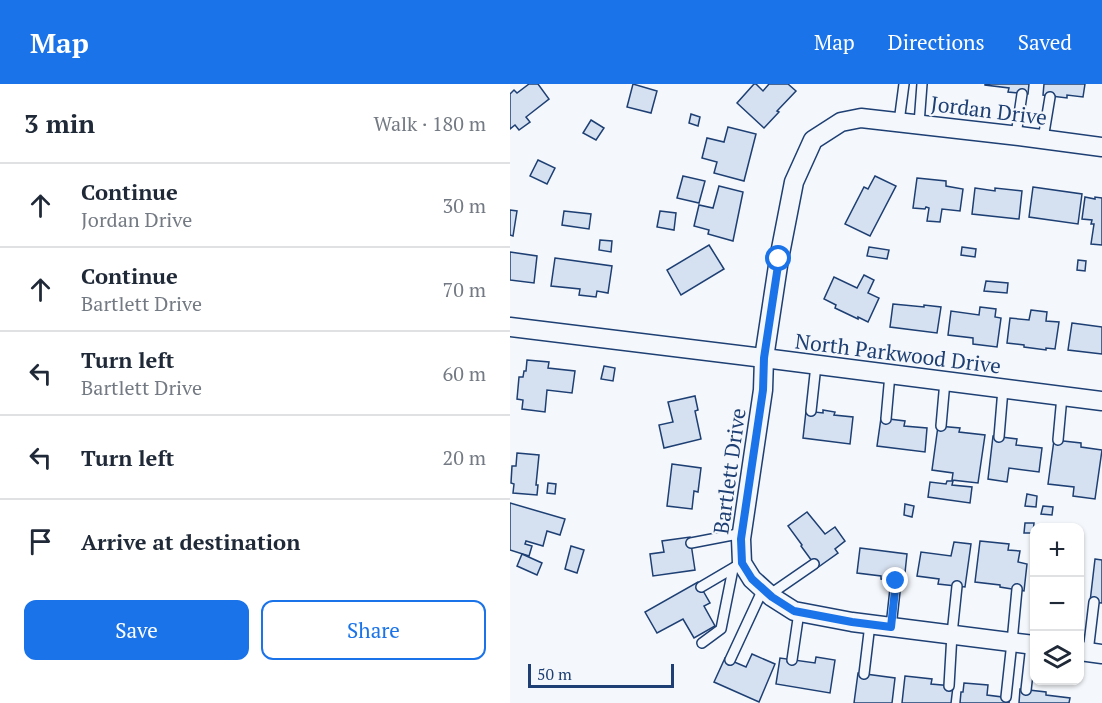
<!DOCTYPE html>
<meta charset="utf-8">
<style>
:root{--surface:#fff;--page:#f6f6f7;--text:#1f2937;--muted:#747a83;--line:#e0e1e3;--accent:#1a73e8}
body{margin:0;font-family:"PT Serif",serif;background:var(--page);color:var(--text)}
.controls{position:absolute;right:18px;bottom:18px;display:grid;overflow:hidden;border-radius:12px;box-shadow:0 2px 4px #0004}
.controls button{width:54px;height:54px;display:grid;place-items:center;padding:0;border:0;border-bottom:2px solid var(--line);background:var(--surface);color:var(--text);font:30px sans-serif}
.scale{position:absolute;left:18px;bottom:15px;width:146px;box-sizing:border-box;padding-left:6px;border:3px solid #1d3f73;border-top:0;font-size:16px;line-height:21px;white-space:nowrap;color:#1d3f73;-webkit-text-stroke:4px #f4f7fb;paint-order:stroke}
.stop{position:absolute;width:18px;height:18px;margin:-14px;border:4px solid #1a73e8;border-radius:50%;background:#fff}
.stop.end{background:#1a73e8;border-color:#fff;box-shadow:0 2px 6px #0008}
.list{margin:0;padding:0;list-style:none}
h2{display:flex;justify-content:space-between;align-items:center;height:78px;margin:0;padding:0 24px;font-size:26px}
h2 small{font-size:20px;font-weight:400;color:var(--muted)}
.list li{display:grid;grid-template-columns:39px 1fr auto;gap:18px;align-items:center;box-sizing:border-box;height:84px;padding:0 24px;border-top:2px solid var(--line)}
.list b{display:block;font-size:22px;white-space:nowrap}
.list p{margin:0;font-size:20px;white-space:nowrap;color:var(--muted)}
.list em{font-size:20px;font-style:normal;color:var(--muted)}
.actions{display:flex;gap:12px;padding:18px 24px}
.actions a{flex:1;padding:14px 0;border:2px solid var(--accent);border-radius:12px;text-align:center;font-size:21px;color:var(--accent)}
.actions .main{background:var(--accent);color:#fff}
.icon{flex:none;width:33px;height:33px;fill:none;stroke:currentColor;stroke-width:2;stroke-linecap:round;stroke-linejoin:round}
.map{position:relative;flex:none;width:592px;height:619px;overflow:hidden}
header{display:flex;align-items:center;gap:36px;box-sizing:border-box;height:84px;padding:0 30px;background:var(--accent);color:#fff}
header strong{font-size:28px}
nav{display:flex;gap:33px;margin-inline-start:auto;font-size:21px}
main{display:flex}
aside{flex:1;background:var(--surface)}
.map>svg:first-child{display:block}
.building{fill:#d5e0f0;stroke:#1d3f73;stroke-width:1.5}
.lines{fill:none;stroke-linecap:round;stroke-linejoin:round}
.service-casing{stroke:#1d3f73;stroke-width:12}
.minor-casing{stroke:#1d3f73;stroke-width:21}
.service{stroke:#f4f7fb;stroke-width:9}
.minor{stroke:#f4f7fb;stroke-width:18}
.route{stroke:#1a73e8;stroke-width:8}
.labels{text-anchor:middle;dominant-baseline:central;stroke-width:4.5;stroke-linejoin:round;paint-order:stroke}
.street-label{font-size:21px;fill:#1d3f73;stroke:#f4f7fb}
</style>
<header>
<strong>Map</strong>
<nav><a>Map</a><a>Directions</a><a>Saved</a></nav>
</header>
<main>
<aside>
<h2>3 min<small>Walk · 180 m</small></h2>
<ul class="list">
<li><svg class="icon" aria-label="ahead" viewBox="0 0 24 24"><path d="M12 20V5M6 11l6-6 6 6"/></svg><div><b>Continue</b><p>Jordan Drive</p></div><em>30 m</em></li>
<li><svg class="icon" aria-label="ahead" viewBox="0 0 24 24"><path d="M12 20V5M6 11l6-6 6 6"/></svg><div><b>Continue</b><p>Bartlett Drive</p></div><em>70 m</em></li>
<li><svg class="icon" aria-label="left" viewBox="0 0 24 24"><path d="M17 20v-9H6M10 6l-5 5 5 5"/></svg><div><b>Turn left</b><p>Bartlett Drive</p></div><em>60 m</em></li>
<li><svg class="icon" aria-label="left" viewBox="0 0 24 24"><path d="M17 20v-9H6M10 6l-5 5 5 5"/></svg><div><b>Turn left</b></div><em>20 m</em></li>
<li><svg class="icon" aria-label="arrive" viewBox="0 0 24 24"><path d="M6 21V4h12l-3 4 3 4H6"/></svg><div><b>Arrive at destination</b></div></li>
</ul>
<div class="actions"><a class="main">Save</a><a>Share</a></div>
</aside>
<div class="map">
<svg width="592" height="619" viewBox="0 0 592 619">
<rect width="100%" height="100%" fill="#f4f7fb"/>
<!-- building -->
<g class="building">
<path d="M19 0H28L39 15 16 33 20 38 9 46 5 41 0 45V10L4 6 7 9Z"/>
<path d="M123 0 147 7 141 29 117 23Z"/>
<path d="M244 0H246L253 7 259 0H278L286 7 267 27 269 28 254 44 227 19Z"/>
<path d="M475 0H519L518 10 498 8 499 4 475 1Z"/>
<path d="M534 0H575L573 13 557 11V14L533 11Z"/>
<path d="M181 30 190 33 188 42 179 39Z"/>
<path d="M81 36 94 44 86 56 73 49Z"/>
<path d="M218 43 246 50 234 97 204 89 207 78 192 74 197 54 214 58Z"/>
<path d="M28 76 45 84 37 100 20 92Z"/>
<path d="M173 92 195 97 189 119 167 114Z"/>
<path d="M365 92 386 102 360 152 335 140 354 103 358 105Z"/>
<path d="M407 94 436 97V102L453 105 450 127 432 125 430 138 417 137 419 124 416 123 415 125 403 124Z"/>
<path d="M209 102 233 108 223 157 198 150 199 146 184 142 189 121 203 124Z"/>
<path d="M523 103 572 110 568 140 519 133Z"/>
<path d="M465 104 485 107V104L512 107 509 135 462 130Z"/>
<path d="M575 113 585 115V113L592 114V161L581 160 584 140H581L582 136 572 135Z"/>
<path d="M0 126 7 127 3 152 0 151Z"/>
<path d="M54 127 81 130 79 145 52 141Z"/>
<path d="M150 127 166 129 164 146 147 143Z"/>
<path d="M90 156 102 157 101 168 89 166Z"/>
<path d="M199 161 214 185 171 211 157 186Z"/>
<path d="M359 163 379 166 377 175 357 172Z"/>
<path d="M452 163 466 165 465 173 451 171Z"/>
<path d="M0 168 27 172 24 199 0 196Z"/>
<path d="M45 174 102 182 98 209 87 207 86 213 69 211 70 205 41 202Z"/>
<path d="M568 176 576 177 575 187 567 186Z"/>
<path d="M354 191 364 196 358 209 369 214 358 238 348 233V235L325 224 326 221 314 215 324 193 347 204Z"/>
<path d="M476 197 498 199 497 209 474 207Z"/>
<path d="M383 220 414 223V221L431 223 427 249 380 243Z"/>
<path d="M470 223 486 225 485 233 491 234 487 263 463 260V254L438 251 441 227 469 231Z"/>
<path d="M521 226 537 228 536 237 549 238 545 265 536 264V266L514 263V261L497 259 500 234 519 236Z"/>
<path d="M562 239 592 243V270L558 266Z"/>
<path d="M17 276 39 278 38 284 65 287 62 309 37 306 35 328 12 325 13 316 7 315 9 293H13L14 287H16Z"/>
<path d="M94 282 105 284 103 297 91 295Z"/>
<path d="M185 312 188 326 185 327 191 355 154 364 149 341 163 338 158 318Z"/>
<path d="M313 326 325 328 324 331 343 333 340 360 293 354 296 327 313 329Z"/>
<path d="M371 334 395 337 394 342 417 344 415 368 367 362Z"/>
<path d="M428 342 450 344 449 348 475 351 468 399 442 396 443 389 422 386Z"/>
<path d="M483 352 507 355 506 361 532 364 529 388 499 384 497 398 478 395Z"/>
<path d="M544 356 571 359V363L592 366 585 415 563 412 564 403 538 400Z"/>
<path d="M7 369 29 371 26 401H28L27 411 3 409 4 400 1 399 2 382H6Z"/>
<path d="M162 380 191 384 188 408 184 407 182 425 157 422Z"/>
<path d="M437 397H443L442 401 462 403 460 419 418 413 420 398 436 400Z"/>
<path d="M38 399 46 400 45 410 37 409Z"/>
<path d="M517 410 527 412 526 423 515 422Z"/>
<path d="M0 419 55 435 50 451 37 447 33 462 16 457 15 460 22 462 19 472 0 466Z"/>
<path d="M395 420 404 422 402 433 394 431Z"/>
<path d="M533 422 543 423 542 431 531 430Z"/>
<path d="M297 428 315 450 325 443 335 457 325 465 328 469 307 484 291 462 292 461 278 442Z"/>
<path d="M515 439H524L523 449H514Z"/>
<path d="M180 453 185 486 143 492 140 470 154 468 152 457Z"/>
<path d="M470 457 499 460 498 466 510 467 508 478 517 480 514 507 490 503V501L465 498Z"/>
<path d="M444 458 461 460 455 503 428 500 429 495 407 492 411 468 441 472Z"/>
<path d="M61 462 74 466 67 489 55 485Z"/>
<path d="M350 464 397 470 394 498 371 495V492L347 489Z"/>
<path d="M12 470 32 479 27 491 7 482Z"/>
<path d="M570 470 573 471 570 495Z"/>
<path d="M585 475 592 476V519L580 518Z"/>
<path d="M188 498 200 519 194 522 205 542 184 554 173 535 147 549 135 528Z"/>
<path d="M242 570 265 580 249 618 204 598 215 574 236 583Z"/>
<path d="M306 573 325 576 320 609 266 600 270 574 305 579Z"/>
<path d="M348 589 385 594 382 619H344Z"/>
<path d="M395 592 422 595 421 600 443 602 441 619H392Z"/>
<path d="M454 599 478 601 477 611 500 614 499 619H450L451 608H453Z"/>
<path d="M510 605 536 608V611L560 614 559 619H509Z"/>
</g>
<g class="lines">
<!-- service casing -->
<g class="service-casing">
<g id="service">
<path d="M389 38 394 0"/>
<path d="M409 40 412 0"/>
<path d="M506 51 512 10"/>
<path d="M533 55 540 13"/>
<path d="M301 327 306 281"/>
<path d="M376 335 380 290"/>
<path d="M431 342 435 297"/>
<path d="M489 353 493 305"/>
<path d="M548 356 552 312"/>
<path d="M181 459 233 449"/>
<path d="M191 503 225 483"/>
<path d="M259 511 304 480"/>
<path d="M381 543 386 497"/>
<path d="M192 559 211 545 223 485"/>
<path d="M578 568 584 518"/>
<path d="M220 576 253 505"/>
<path d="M282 576 289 528"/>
<path d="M354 590 360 540"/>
<path d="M439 602 442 550 447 502"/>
<path d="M516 606 521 561"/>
<path d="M496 613 502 558 507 505"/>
</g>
</g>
<!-- minor casing -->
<g class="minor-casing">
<g id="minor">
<path d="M0 243 254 274 592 317"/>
<path d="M524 561 342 538 284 527 262 513 242 495 232 479 231 455 253 306 254 274 269 175 284 98 303 56 331 38 351 34 509 52 592 63"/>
<path d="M570 567 592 570"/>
</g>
</g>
<!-- service -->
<use href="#service" class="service"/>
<!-- minor -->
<use href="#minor" class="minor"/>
</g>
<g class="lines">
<!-- route -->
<path class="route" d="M269 175 254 274 253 306 231 455 232 479 242 495 262 513 284 527 342 538 381 543 386 497"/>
</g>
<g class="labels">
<!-- street labels -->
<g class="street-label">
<text transform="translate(479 26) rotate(7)">Jordan Drive</text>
<text transform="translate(388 269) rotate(7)">North Parkwood Drive</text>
<text transform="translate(219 387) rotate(-82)">Bartlett Drive</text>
</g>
</g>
</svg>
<div class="controls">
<button>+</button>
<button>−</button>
<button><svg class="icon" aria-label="layers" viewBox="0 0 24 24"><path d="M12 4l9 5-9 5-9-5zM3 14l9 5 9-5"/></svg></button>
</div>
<div class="scale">50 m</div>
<div class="stop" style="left:269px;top:175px"></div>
<div class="stop end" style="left:386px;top:497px"></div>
</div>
</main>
